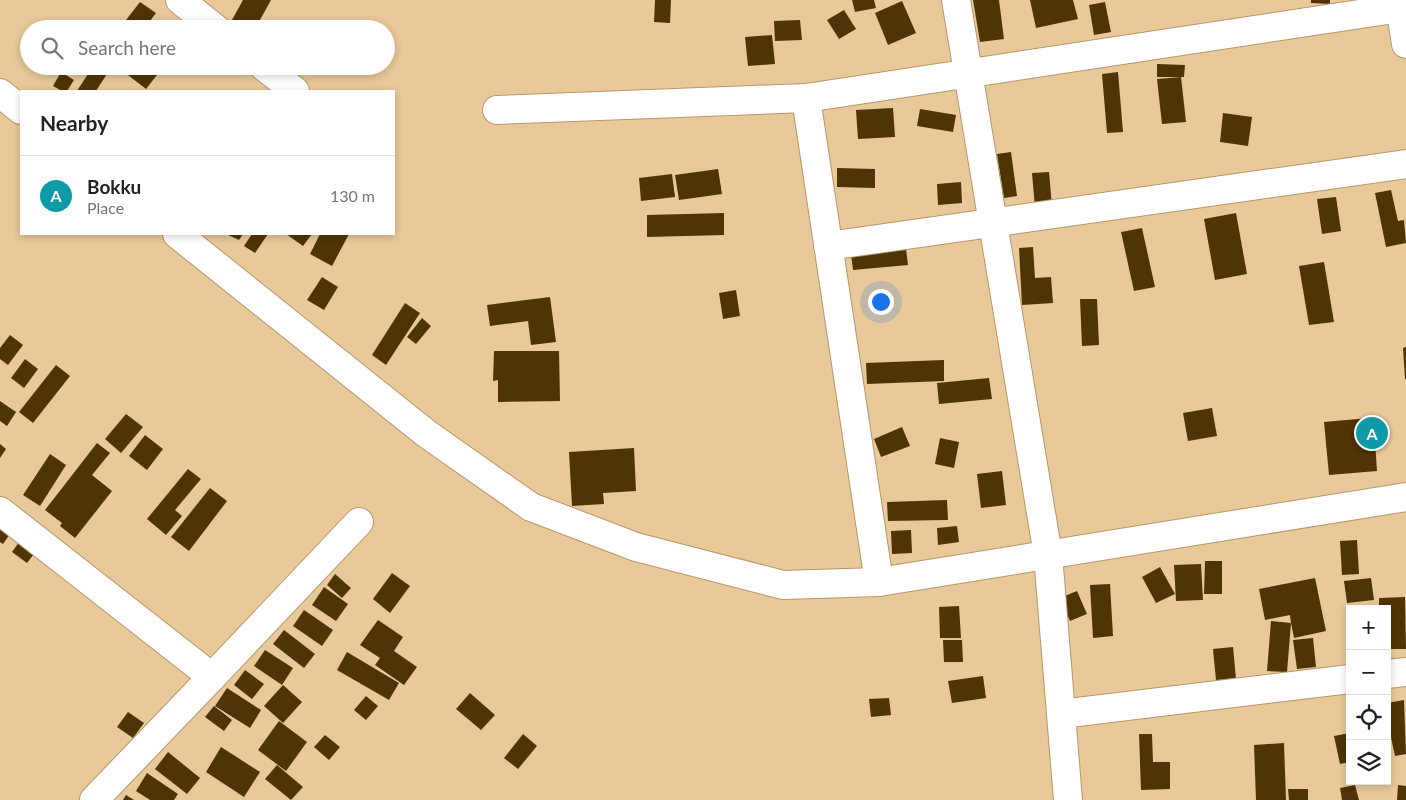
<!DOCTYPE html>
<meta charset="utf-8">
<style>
:root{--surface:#fff;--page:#f6f6f6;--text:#222;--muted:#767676;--line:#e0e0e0;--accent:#2563eb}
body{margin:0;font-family:Lato,sans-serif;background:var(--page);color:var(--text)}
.controls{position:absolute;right:15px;bottom:15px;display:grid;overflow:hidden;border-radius:0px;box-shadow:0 2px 8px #0003}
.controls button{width:45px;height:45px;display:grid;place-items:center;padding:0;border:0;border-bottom:1px solid var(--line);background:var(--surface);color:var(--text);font:25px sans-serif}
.you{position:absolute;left:880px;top:301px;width:18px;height:18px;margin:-12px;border:4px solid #fff;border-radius:50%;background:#1a73e8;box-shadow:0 0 0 8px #1a73e833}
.badge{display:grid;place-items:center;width:32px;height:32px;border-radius:50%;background:var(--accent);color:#fff;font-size:16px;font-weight:700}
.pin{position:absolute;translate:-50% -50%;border:2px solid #fff;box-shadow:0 1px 5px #0006}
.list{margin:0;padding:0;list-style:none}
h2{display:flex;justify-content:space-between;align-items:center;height:65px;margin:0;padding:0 20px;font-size:21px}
h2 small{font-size:16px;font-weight:400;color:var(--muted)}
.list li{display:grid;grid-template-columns:32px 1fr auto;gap:15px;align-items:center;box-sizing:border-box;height:80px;padding:0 20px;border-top:1px solid var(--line)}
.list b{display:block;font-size:19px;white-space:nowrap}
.list p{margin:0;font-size:16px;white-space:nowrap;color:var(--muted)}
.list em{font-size:16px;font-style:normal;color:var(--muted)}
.icon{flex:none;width:28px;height:28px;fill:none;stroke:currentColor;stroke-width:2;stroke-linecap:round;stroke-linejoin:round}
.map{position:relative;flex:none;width:1406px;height:800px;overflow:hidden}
.search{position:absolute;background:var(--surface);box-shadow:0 2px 8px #0003;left:20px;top:20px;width:375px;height:55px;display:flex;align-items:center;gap:12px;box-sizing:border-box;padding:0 18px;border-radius:28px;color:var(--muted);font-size:19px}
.panel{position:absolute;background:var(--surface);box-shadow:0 2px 8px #0003;left:20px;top:90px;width:375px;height:145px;border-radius:0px}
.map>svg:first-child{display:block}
.building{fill:#4f3406}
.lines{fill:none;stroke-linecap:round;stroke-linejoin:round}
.minor-casing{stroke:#b7976a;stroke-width:30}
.minor{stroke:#fff;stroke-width:28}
</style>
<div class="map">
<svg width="1406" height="800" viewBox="0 0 1406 800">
<rect width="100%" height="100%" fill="#e9c899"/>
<!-- building -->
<g class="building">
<path d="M243 0H271L255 29H227Z"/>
<path d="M655 0H671L670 23 654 22Z"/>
<path d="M852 0H874L876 8 855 12Z"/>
<path d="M973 0H999L1004 39 980 42Z"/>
<path d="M1030 0H1073L1078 19 1036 28Z"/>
<path d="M1311 0H1330V4L1311 3Z"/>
<path d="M902 1 916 33 888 45 875 13Z"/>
<path d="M140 2 156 13 144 29H119Z"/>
<path d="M1105 2 1111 32 1094 35 1089 5Z"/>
<path d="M844 10 856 29 839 39 827 20Z"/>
<path d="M800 20 802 40 775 41 774 21Z"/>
<path d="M772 35 775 64 748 66 745 37Z"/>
<path d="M1157 64 1185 65 1184 77H1157Z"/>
<path d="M93 66H112L96 91H77Z"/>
<path d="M128 66H164L146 89 124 72Z"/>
<path d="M61 72 74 80 67 91H62L53 86Z"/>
<path d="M1118 72 1123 132 1107 133 1102 74Z"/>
<path d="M1181 77 1186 122 1162 124 1157 79Z"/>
<path d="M893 108 895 137 858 139 856 110Z"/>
<path d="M920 109 956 115 953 132 917 126Z"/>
<path d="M1223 113 1252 117 1248 146 1220 142Z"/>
<path d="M1011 152 1017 196 1004 198 997 154Z"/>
<path d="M837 168 875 169V188L837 187Z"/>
<path d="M718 169 722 194 679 200 675 175Z"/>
<path d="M1049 172 1052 206 1035 208 1032 173Z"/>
<path d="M672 174 675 197 641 201 639 178Z"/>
<path d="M961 182 962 203 938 205 937 184Z"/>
<path d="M1391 190 1398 221 1404 220 1406 243 1386 247 1375 193Z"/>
<path d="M1336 197 1341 231 1322 234 1317 199Z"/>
<path d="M724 213V235L647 237V215Z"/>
<path d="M1236 213 1247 274 1215 280 1204 219Z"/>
<path d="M1142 228 1155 287 1134 291 1121 232Z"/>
<path d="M226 234H243L239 240Z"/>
<path d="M252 234H268L255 253 244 246Z"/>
<path d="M286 234H312L303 246Z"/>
<path d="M320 234H349L332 266 310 254Z"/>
<path d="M1033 247 1035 278 1051 277 1053 303 1022 305 1019 248Z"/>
<path d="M906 249 908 265 853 270 851 254Z"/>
<path d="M1324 262 1334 322 1309 325 1299 266Z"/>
<path d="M322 277 338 287 324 310 307 300Z"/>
<path d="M736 290 740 316 723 319 719 293Z"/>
<path d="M550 297 556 342 531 345 528 321 490 326 487 305Z"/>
<path d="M1080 299H1097L1099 345 1082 346Z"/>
<path d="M405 303 420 313 386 365 372 355Z"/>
<path d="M422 318 431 326 416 344 407 337Z"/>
<path d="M10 335 23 345 8 365 0 359V348Z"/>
<path d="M1406 347V379H1405L1403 348Z"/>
<path d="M494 351H559L560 401 498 402V380L493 381Z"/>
<path d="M25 359 38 369 24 388 11 378Z"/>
<path d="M944 360V381L867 384 866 363Z"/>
<path d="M56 365 70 376 33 423 19 412Z"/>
<path d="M989 378 992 399 939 404 937 383Z"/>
<path d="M0 401 16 412 7 426 0 421Z"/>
<path d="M1212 408 1217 436 1188 441 1183 413Z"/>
<path d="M126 414 143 427 121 453 105 439Z"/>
<path d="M1380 417 1382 441H1375L1377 471 1329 475 1324 422Z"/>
<path d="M902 427 910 446 881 457 874 439Z"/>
<path d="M145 435 163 449 147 470 129 456Z"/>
<path d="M940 438 959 442 954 468 935 464Z"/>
<path d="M97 443 110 453 92 475 112 491 75 538 60 526 62 523 45 510Z"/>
<path d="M0 444 6 449 0 458Z"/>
<path d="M634 448 636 491 603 493 604 504 572 506 569 452Z"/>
<path d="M50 454 66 465 40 506 23 495Z"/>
<path d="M188 469 201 479 175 510 182 516 166 535 147 519Z"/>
<path d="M1002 471 1006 505 981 508 977 474Z"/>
<path d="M210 488 227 501 189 551 171 537Z"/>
<path d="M947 500 948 520 888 521 887 502Z"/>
<path d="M0 523 12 531 3 544 0 542Z"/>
<path d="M957 526 959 542 938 545 937 528Z"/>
<path d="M911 530 912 553 892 554 891 531Z"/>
<path d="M22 538 37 550 27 563 12 552Z"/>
<path d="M1357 540 1359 574 1342 575 1340 541Z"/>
<path d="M1205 561H1222V594H1204Z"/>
<path d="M1201 564 1203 600 1176 601 1174 565Z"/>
<path d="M1160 567 1175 594 1156 603 1142 577Z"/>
<path d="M392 573 410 586 390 613 373 599Z"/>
<path d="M335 574 351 588 342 598 327 585Z"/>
<path d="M1315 578 1326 631 1294 638 1291 623 1287 672 1267 671 1271 621 1291 623 1290 615 1265 620 1259 589Z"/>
<path d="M1371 578 1374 600 1347 603 1344 581Z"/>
<path d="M1110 584 1113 636 1093 638 1090 585Z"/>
<path d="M324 587 348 604 336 621 312 605Z"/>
<path d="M1077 591 1087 614 1070 621 1060 598Z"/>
<path d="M1405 597 1406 649H1387V609H1379V598Z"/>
<path d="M959 606 961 638H940L939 607Z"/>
<path d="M304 610 333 630 322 646 293 626Z"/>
<path d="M378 620 403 637 394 651 417 667 404 685 375 665 380 658 360 645Z"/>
<path d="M284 630 315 654 304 668 273 644Z"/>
<path d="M1313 638 1316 667 1297 669 1293 640Z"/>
<path d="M943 640H962L963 662H944Z"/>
<path d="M1233 647 1236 679 1216 680 1213 649Z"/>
<path d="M265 650 293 668 282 685 254 666Z"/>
<path d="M347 652 399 683 389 700 337 670Z"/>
<path d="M245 670 264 684 252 699 234 685Z"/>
<path d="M983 676 986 698 952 703 948 681Z"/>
<path d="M283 685 302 702 283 723 264 706Z"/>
<path d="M227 688 261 710 250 728 215 706Z"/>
<path d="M470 693 495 715 481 730 456 709Z"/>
<path d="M366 696 378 706 366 720 354 710Z"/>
<path d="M889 698 891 715 871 717 869 699Z"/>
<path d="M1404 700 1406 754 1395 756 1387 719V703Z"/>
<path d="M214 706 232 720 224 731 205 717Z"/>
<path d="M128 712 144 723 133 738 117 727Z"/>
<path d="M279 721 307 742 286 771 258 750Z"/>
<path d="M1350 733V762L1340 764 1334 736Z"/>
<path d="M523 734 537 746 518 769 504 758Z"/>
<path d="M1139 734H1152L1153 762H1170V789L1141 790Z"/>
<path d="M325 735 340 747 329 760 314 747Z"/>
<path d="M1284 743 1286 800H1256L1254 745Z"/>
<path d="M221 747 260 772 244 797 206 772Z"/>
<path d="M168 752 200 778 187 794 155 769Z"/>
<path d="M277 765 303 787 291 800 265 779Z"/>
<path d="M147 773 178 794 174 800H150L136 791Z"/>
<path d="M1355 785 1359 800H1342L1340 788Z"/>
<path d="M1398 785 1406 786V800H1397Z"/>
<path d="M1288 789H1308V800H1289Z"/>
<path d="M126 795 134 800H123Z"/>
</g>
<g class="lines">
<!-- minor casing -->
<g class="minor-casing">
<g id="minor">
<path d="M180 0 216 29"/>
<path d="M956 0 1048 555 1068 800"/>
<path d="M1399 0 1406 44"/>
<path d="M263 66 295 91"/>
<path d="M0 93 21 110"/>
<path d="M806 98 879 582"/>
<path d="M497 110 806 98 1406 7"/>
<path d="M177 234 427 434 531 507 636 547 783 585 879 582 1406 497"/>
<path d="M828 246 1406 164"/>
<path d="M0 511 212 677 359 522"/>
<path d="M1387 674 1406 672"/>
<path d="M1061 714 1350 679"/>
<path d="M94 800 212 677"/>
</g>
</g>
<!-- minor -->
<use href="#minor" class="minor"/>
</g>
</svg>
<div class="controls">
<button>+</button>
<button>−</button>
<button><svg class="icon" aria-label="locate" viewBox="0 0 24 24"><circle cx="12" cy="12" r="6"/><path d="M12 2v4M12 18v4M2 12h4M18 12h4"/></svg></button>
<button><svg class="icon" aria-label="layers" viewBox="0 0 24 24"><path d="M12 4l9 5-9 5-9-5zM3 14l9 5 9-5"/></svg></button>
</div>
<div class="you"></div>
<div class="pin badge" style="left:1372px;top:433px;background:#0f9aa8">A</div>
<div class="search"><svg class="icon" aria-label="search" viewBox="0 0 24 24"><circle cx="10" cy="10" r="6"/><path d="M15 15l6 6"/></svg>Search here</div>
<section class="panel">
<h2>Nearby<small></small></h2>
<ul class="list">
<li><span class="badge" style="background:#0f9aa8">A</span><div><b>Bokku</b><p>Place</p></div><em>130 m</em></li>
</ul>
</section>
</div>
